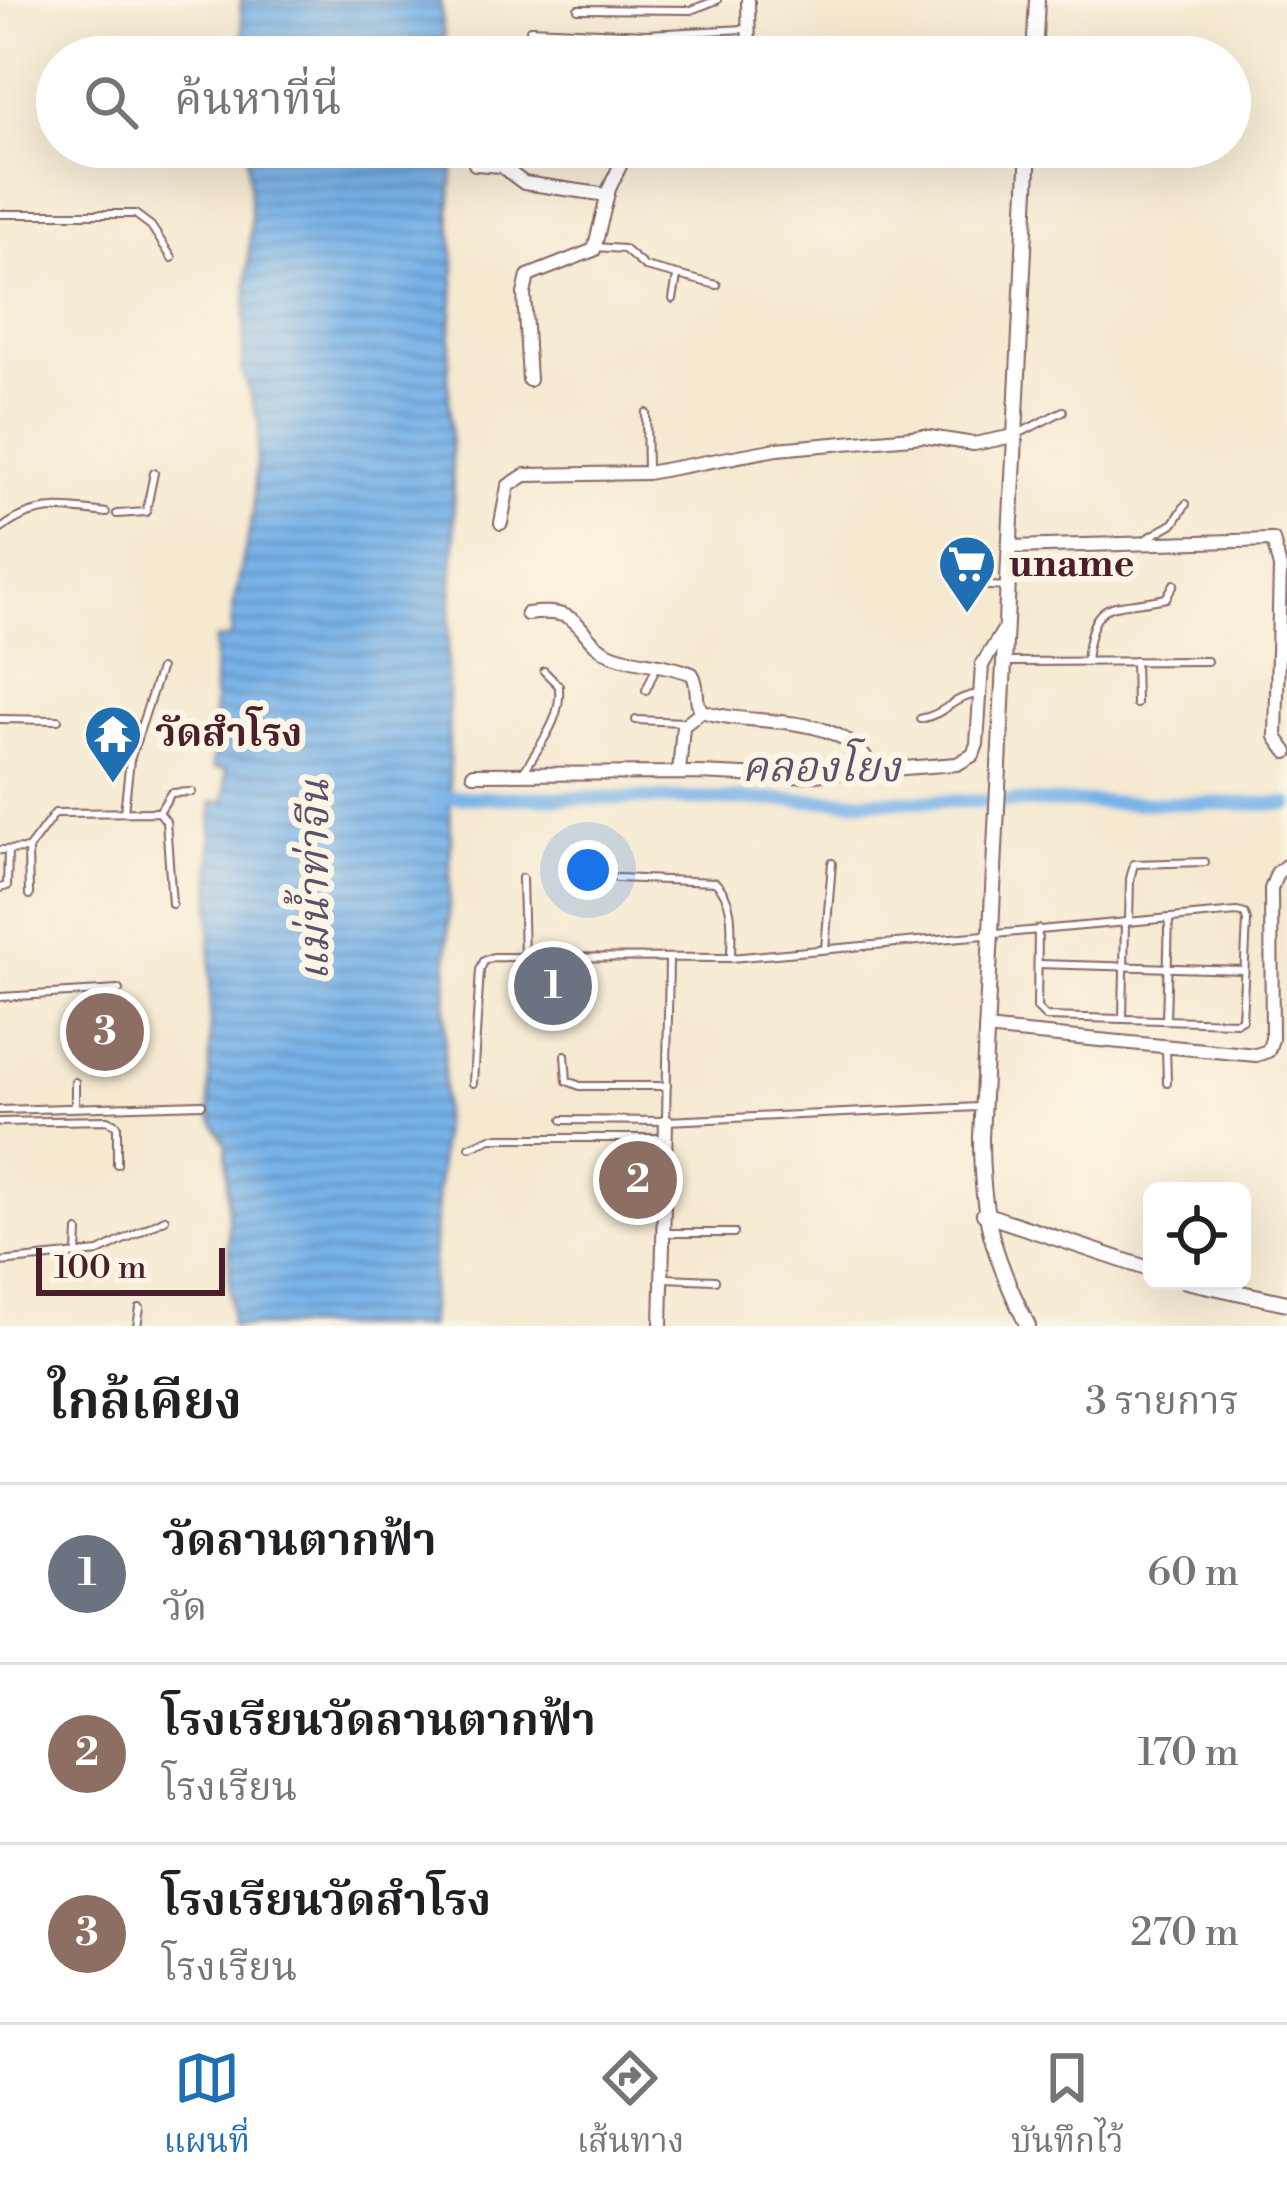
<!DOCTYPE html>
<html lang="th">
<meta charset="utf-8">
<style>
:root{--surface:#fff;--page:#f2f2f2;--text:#202124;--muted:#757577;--line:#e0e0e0;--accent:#1f6fb2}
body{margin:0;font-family:"Libre Bodoni","Noto Serif Thai",serif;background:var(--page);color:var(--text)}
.controls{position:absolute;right:36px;bottom:36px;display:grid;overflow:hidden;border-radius:18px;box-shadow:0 12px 48px #0002}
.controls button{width:108px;height:108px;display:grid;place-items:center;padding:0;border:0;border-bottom:3px solid var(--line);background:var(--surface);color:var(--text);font:60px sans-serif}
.scale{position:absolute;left:36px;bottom:30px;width:189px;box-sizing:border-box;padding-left:12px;border:6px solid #4a1f2b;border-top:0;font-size:33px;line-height:42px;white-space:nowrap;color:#4a1f2b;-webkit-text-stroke:9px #fcf5e5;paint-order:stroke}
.you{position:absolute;left:588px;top:870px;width:42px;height:42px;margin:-30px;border:9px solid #fff;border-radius:50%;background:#1a73e8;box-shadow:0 0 0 18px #1a73e833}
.badge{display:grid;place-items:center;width:78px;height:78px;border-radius:50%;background:var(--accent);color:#fff;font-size:39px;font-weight:700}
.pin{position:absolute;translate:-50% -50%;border:6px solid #fff;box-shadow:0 3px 12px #0006}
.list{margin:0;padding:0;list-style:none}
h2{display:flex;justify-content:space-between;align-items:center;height:156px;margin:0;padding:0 48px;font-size:51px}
h2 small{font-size:39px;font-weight:400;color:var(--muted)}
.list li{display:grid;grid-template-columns:78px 1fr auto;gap:36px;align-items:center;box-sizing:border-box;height:180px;padding:0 48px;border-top:3px solid var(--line)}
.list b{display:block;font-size:45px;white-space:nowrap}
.list p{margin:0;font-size:39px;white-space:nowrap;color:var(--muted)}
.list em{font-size:39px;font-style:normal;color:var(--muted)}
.icon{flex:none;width:66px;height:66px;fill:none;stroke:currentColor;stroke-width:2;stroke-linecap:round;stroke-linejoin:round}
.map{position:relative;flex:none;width:1287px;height:1326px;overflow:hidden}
.search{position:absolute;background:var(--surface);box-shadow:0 12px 48px #0002;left:36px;right:36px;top:36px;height:132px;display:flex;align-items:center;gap:30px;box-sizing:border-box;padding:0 42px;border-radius:66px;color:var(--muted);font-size:45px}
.sheet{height:696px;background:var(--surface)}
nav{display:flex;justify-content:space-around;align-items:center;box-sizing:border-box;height:168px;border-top:3px solid var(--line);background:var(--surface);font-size:33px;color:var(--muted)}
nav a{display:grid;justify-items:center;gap:6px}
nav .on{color:var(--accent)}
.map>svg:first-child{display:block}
.water{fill:url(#water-rules);stroke:#60688a;stroke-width:3}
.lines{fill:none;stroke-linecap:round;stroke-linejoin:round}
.canal{stroke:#77b2e8;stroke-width:14}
.service-casing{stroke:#866665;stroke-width:10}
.minor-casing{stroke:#866665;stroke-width:16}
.tertiary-casing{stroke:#866665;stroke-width:18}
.service{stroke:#fff;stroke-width:6}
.minor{stroke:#fff;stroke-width:12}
.tertiary{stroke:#fff;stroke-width:14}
.labels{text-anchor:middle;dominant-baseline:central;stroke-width:12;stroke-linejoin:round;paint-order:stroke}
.poi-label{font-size:39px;font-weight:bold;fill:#4a1f2b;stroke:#fcf5e5;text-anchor:start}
.water-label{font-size:42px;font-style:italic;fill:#5a526d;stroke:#fcf5e5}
</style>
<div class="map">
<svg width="1287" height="1326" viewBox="0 0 1287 1326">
<defs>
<pattern id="water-rules" width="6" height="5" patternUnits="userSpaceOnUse" patternTransform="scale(3)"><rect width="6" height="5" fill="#77b2e8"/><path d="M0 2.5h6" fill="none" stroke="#6490bc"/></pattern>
</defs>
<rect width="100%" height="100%" fill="#fcf5e5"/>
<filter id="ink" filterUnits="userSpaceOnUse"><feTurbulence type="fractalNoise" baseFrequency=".00833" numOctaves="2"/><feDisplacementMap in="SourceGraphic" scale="24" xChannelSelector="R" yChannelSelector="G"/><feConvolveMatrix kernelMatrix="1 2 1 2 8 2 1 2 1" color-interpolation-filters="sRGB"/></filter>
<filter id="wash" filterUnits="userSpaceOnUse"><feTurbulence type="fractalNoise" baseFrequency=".004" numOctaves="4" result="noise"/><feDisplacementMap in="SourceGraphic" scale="48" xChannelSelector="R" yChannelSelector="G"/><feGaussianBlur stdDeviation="2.7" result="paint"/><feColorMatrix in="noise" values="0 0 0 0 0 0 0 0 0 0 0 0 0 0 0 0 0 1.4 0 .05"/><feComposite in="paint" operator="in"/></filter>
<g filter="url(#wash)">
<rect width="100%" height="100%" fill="#f5e9d0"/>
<!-- water -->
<g class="water">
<path d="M240 0H440L446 57H245Z"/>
<path d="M247 147H455L450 210 455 267 448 377 455 537 447 660 451 840 443 1106 429 1326H231L226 1145 209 1114 212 802 225 801 226 769 213 768 215 640 231 638 233 607 253 513 259 423 242 369 251 218Z"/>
</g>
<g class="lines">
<!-- canal -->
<path class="canal" d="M434 797 1287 804"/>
</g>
</g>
<g filter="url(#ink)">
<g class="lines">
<!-- service casing -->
<g class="service-casing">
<g id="service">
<path d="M578 9 691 10 717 0"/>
<path d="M530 29 647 34 745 29"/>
<path d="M0 214H135L151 226 172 258"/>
<path d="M595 247 624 249 645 267 717 285"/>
<path d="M673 299 677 277"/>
<path d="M646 413 647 470"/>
<path d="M1018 434 1063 411"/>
<path d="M117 514 146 512 154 473"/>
<path d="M0 530C34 502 65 508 106 513"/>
<path d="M1144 540 1174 523 1186 504"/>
<path d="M974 585 1007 587"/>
<path d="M1135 661 1136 704"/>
<path d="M1007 662 1207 661"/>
<path d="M1086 662C1093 593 1111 610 1166 598L1174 584"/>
<path d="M646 690 657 665"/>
<path d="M0 719 58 720"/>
<path d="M920 719C949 713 950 697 980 694"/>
<path d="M636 720 684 722"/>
<path d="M525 770C541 742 562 720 559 686L544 671"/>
<path d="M124 812 130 760 160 669"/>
<path d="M159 812 171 793 192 792"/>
<path d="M28 849 29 895"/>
<path d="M0 850 28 849 55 813 159 812 166 821 172 904"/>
<path d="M522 878 524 958"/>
<path d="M617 878 715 882C736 901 731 932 731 958"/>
<path d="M0 888 7 886 8 850"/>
<path d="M1129 921 1130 879 1134 864 1205 862"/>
<path d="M825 949 832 863"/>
<path d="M1038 964 1244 970"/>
<path d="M0 997 119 990"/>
<path d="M1123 1019 1125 922"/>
<path d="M1166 1020 1169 918"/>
<path d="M1166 1047 1167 1083"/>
<path d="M565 1055 567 1081 580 1086H667"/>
<path d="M75 1082V1106"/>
<path d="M473 1083 480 970 484 961 493 957 731 958 1237 912 1245 914 1247 921 1242 1019 1237 1022 1046 1017 1037 1008 1038 929"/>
<path d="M0 1110 202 1104"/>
<path d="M666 1119 669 961"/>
<path d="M563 1120 666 1121 979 1107"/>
<path d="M0 1122 107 1120 117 1125V1164"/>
<path d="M470 1147 491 1138H662"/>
<path d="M663 1233H734"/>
<path d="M77 1255 78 1231"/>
<path d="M0 1262 99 1252 165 1219"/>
<path d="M665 1278 715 1280"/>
<path d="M137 1326 140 1308"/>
</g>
</g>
<!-- minor casing -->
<g class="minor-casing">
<g id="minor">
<path d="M748 0 749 57"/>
<path d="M716 147H735"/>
<path d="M475 164 501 166 524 183 607 195"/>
<path d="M529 380 524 294 528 276 594 250 609 189 629 147"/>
<path d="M501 523 508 486 525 475 647 473 777 449 923 436 974 444 1014 436"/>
<path d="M1008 547 1273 540 1280 568 1276 737 1287 752"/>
<path d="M527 614C592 605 573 642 616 656 641 664 668 664 692 674 700 686 693 700 702 711 756 729 844 707 874 772"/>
<path d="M679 773 683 726 702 711"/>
<path d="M473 774 699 773 785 777 957 764 973 755 977 744 982 665 1005 628"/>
<path d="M985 1029 1256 1055 1268 1051 1272 1039 1271 889 1277 873 1287 865"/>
<path d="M661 1326 666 1121"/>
</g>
</g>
<!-- tertiary casing -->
<g class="tertiary-casing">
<g id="tertiary">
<path d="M1034 57 1037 0"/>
<path d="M984 1214 1152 1270"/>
<path d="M1186 1281 1287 1303"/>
<path d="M1028 1326C993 1256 981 1217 981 1138L1029 147"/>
</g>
</g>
<!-- service -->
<use href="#service" class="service"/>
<!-- minor -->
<use href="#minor" class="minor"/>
<!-- tertiary -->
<use href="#tertiary" class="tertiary"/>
</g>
</g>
<!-- icons -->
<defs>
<g id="supermarket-pin" transform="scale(3)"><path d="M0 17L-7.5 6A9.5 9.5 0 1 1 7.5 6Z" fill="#1f6fb2" stroke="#fcf5e5"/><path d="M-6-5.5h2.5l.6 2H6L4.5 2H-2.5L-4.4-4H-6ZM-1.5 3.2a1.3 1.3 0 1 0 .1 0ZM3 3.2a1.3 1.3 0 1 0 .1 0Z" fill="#fff"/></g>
<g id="temple-pin" transform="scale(3)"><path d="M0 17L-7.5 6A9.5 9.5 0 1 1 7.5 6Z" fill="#1f6fb2" stroke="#fcf5e5"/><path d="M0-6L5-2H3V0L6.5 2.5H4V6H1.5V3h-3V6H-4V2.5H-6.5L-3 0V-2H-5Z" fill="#fff"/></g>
</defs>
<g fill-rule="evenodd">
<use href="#supermarket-pin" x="967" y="564"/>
<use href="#temple-pin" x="113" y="734"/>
</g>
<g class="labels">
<!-- poi labels -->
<g class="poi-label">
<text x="1009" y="564">uname</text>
<text x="155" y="734">วัดสำโรง</text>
</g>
<!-- water labels -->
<g class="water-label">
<text x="821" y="768">คลองโยง</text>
<text transform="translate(315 880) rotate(-90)">แม่น้ำท่าจีน</text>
</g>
</g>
</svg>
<div class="controls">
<button><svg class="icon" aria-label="locate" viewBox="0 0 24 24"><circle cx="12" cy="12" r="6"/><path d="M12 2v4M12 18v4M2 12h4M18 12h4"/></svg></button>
</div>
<div class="scale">100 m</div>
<div class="you"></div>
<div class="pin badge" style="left:553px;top:986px;background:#6b7280">1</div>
<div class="pin badge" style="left:638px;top:1180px;background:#8d6e63">2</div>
<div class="pin badge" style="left:105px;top:1032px;background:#8d6e63">3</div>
<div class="search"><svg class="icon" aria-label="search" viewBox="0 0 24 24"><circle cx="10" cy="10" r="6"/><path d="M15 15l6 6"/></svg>ค้นหาที่นี่</div>
</div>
<section class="sheet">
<h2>ใกล้เคียง<small>3 รายการ</small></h2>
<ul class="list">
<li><span class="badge" style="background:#6b7280">1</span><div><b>วัดลานตากฟ้า</b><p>วัด</p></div><em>60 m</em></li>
<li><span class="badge" style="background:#8d6e63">2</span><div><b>โรงเรียนวัดลานตากฟ้า</b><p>โรงเรียน</p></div><em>170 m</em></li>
<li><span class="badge" style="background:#8d6e63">3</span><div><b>โรงเรียนวัดสำโรง</b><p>โรงเรียน</p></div><em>270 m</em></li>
</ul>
</section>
<nav>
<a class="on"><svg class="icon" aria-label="map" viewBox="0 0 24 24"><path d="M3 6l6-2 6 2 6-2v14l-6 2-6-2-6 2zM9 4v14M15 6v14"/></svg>แผนที่</a>
<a><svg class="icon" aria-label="directions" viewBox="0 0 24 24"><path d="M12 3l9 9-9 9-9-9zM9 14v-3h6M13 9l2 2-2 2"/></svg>เส้นทาง</a>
<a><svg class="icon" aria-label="saved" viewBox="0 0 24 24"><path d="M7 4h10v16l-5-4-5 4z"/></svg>บันทึกไว้</a>
</nav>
